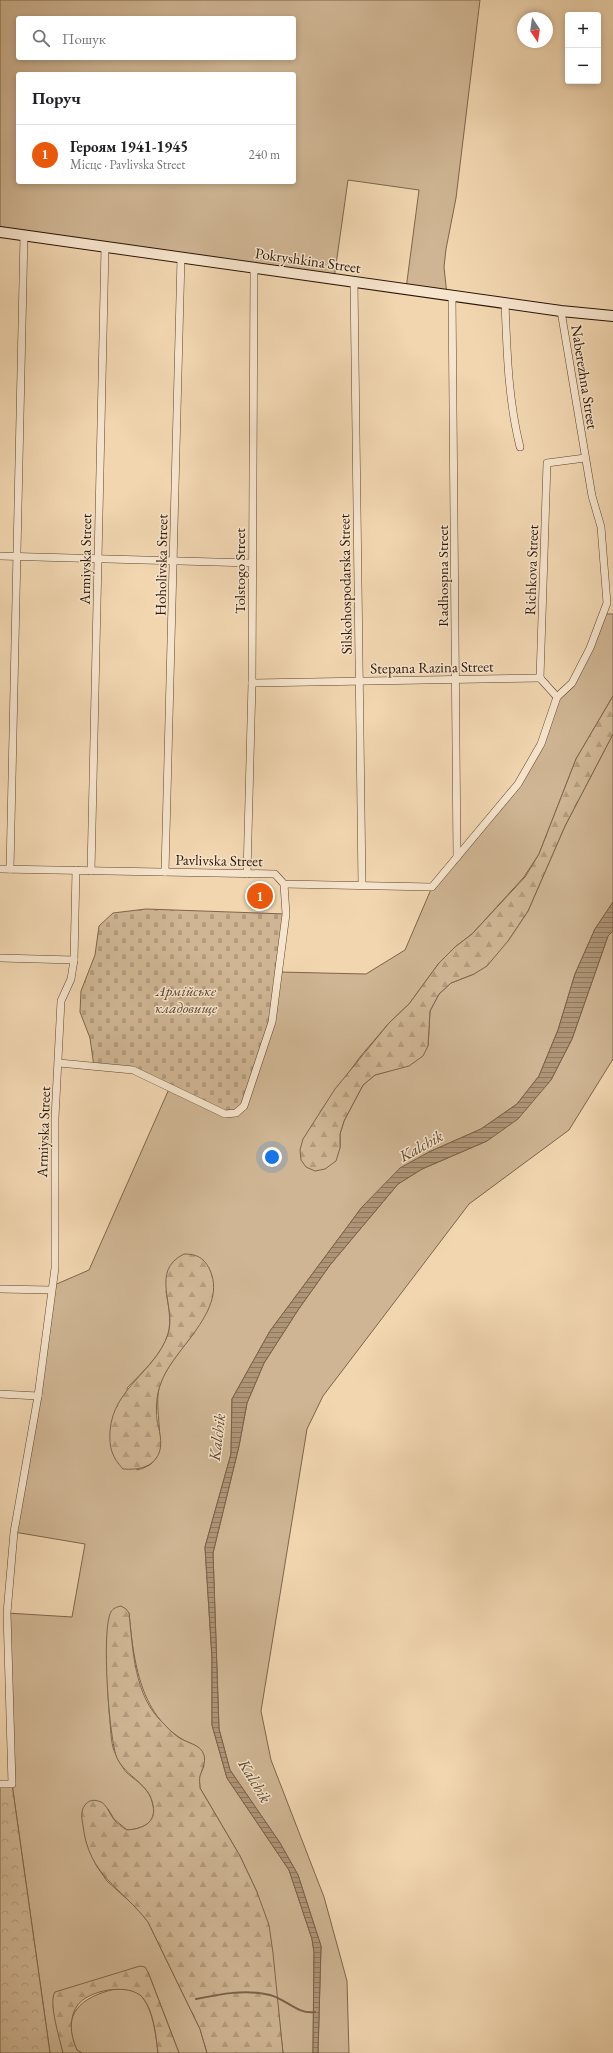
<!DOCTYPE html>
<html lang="uk">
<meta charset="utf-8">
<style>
:root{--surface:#fff;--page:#f6f6f6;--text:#202124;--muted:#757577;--line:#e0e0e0;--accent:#ea580c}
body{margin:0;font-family:"EB Garamond",serif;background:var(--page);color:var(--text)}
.controls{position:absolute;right:12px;top:12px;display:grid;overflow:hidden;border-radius:4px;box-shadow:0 2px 6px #0003}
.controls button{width:36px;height:36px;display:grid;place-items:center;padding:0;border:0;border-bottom:1px solid var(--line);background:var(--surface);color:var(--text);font:20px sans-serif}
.compass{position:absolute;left:517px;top:12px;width:36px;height:36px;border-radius:50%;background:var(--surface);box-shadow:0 2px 6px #0003;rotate:167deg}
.you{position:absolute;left:272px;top:1157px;width:14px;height:14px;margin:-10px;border:3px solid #fff;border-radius:50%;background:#1a73e8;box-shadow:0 0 0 6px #1a73e833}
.badge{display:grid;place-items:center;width:26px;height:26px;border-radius:50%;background:var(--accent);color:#fff;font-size:13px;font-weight:700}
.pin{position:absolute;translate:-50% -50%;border:2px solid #fff;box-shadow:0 1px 4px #0006}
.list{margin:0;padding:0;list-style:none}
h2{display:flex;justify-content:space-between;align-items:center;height:52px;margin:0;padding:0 16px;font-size:17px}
h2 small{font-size:13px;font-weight:400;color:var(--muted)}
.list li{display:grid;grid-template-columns:26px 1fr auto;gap:12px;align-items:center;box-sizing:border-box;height:60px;padding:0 16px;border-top:1px solid var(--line)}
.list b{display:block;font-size:15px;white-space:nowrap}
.list p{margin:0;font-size:13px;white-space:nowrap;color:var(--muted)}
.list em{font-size:13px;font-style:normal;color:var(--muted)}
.icon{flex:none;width:22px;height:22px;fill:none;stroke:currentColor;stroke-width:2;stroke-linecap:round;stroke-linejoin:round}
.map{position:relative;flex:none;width:613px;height:2053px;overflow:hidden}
.search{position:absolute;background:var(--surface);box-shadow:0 2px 6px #0003;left:16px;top:16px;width:280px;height:44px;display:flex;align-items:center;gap:10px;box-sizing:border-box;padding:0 14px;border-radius:4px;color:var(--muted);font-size:15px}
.panel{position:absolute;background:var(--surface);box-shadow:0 2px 6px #0003;left:16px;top:72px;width:280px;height:112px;border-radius:4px}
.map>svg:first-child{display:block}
.grass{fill:#cfb593;stroke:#7d654c;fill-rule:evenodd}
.forest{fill:url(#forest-firs);stroke:#7d654c}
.cemetery{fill:url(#cemetery-stones);stroke:#7d654c}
.park{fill:url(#park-crowns);stroke:#7d654c}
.water{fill:url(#water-rules);stroke:#7a6149}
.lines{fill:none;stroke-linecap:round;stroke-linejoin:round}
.stream{stroke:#7a6149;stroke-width:2}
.street-casing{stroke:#5c4530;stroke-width:8}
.secondary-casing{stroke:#2b1505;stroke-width:12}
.street{stroke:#f6e4cc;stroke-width:7}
.secondary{stroke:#f6e4cc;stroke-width:10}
.labels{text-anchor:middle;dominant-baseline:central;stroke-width:3;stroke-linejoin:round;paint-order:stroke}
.street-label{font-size:15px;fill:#2b1505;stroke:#f6e4cc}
.park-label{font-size:15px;font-style:italic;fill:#5c4530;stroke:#f6e4cc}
.water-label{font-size:16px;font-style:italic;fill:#5f4832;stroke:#f6e4cc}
</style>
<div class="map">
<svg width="613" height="2053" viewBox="0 0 613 2053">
<defs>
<pattern id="forest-firs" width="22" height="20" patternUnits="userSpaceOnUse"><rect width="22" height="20" fill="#cfb593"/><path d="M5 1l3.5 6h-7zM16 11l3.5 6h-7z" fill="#b29b7d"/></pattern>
<pattern id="cemetery-stones" width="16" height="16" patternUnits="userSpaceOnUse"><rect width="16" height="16" fill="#cfb593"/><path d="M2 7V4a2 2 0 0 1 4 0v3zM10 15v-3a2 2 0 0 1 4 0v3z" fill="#b29b7d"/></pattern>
<pattern id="park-crowns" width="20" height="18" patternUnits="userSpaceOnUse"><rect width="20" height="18" fill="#cfb593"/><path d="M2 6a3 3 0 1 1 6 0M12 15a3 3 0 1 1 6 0" fill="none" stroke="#b29b7d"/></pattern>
<pattern id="water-rules" width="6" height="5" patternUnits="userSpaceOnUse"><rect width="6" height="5" fill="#ae9476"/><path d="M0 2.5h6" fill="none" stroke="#8e785f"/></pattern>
</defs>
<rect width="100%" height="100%" fill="#f1d6b0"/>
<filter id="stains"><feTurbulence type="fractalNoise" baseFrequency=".005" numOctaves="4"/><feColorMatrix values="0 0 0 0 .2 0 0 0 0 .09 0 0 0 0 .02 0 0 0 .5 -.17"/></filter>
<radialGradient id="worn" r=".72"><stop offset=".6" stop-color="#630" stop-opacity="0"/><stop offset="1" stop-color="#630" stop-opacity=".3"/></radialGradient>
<!-- grass -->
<g class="grass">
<path d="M0 0H480L456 198 446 249 444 267 447 295 406 289 419 190 348 180 334 279 0 232ZM18 18H294V58H18ZM18 74H294V182H18Z"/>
<path d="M604 614H613V696L576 759 539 854 524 877 472 934 455 947 439 963 409 1004 389 1023 360 1057 320 1112 340 1148V1134L344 1121 363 1085 375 1075 389 1071 428 1046 430 1011 439 994 451 983 474 974 508 941 528 911 565 826 613 734V902L595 929 575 974 558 1030 539 1076 517 1104 481 1129 429 1152 362 1207 270 1331 232 1399 231 1454 205 1547 212 1658V1725L227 1778 289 1870 312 1939 314 1952 313 2053H283L277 2000 257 1892 240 1856 200 1788 199 1777 204 1766 198 1747C141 1725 134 1666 129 1613L108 1631C107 1662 107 1692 110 1722 111 1733 111 1746 116 1755 119 1761 123 1769 127 1773 139 1783 150 1789 153 1805 157 1823 142 1829 127 1830L114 1819 108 1809 82 1816 88 1845 96 1865 107 1881 138 1909 148 1922 200 2029 207 2053H179L148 1972 53 2006 63 2053H50L12 1784 7 1613 72 1617 85 1544 14 1532 52 1286 89 1270 169 1089 279 972 366 974 405 950 432 887 518 784 541 744 557 697 572 683ZM166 1291 195 1332C184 1346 166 1367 160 1384 152 1409 169 1447 151 1464 147 1467 141 1469 137 1470L127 1388C142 1372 162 1355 168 1334 172 1320 168 1304 166 1291Z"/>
<path d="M613 931V1059L569 1130 469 1204 323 1396 307 1429 261 1711 271 1760 324 1897 347 1981 349 2053H318L321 1946 298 1875 280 1843 230 1770 219 1729 213 1553 239 1446 247 1403 264 1363 298 1310 330 1265 398 1184 422 1169 487 1141 551 1080 572 1039 608 936Z"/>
<path d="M115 1989C120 1989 126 1989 131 1990 152 1994 156 2036 158 2053H82L77 2050C60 2014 81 1997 115 1989Z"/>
</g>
<!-- forest -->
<g class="forest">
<path d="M613 696V734L565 826 528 911 508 941 487 966 474 974 451 983 439 994 430 1011 428 1046 423 1056 409 1066 375 1075 363 1085 344 1121 340 1134V1148L336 1161 325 1169 315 1171 306 1167 301 1160 300 1150 303 1139 335 1089 389 1023 409 1004 439 963 455 947 472 934 525 877 539 854 576 759Z"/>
<path d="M184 1254C196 1254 203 1257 209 1268 230 1310 173 1348 161 1383 156 1395 156 1408 157 1420 159 1429 163 1443 159 1453 153 1468 137 1470 123 1469 112 1457 109 1448 110 1431 113 1388 156 1371 168 1334 177 1307 149 1271 184 1254Z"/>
<path d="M121 1606 126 1609 129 1613C133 1650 134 1695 162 1722 167 1727 172 1733 178 1737 186 1743 201 1744 204 1755 206 1763 202 1769 200 1776 199 1779 200 1784 200 1788L240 1856 257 1892 269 1925 273 1953 283 2053H207L200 2029 148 1922C121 1887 89 1876 83 1826 82 1819 80 1811 85 1805 89 1800 94 1799 101 1802 107 1805 109 1813 113 1818 117 1824 122 1827 127 1830 142 1829 157 1823 153 1805 149 1783 126 1777 117 1758 109 1740 101 1628 111 1612 113 1608 117 1607 121 1606Z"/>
<path d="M140 1966 145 1967 148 1972 179 2053H158C156 2036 154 2012 143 1998 130 1982 87 1990 77 2006 68 2020 71 2037 77 2050L82 2053H63C60 2040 48 2002 55 1992Z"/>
</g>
<!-- cemetery -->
<path class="cemetery" d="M146 909 286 914 272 1022 244 1106 225 1114 133 1070 94 1067 90 1038 80 1012 81 991 95 955 99 926 113 913Z"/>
<!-- park -->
<path class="park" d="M0 1784H12L50 2053H0Z"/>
<!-- water -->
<path class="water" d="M613 902V931L608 936 572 1039 551 1080 518 1119 487 1141 422 1169 398 1184 330 1265 298 1310 264 1363 247 1403 239 1446 213 1553 219 1729 230 1770 280 1843 298 1875 321 1946 318 2053H313L314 1952 312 1939 289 1870 227 1778 212 1725V1658L205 1547 231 1454 232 1399 270 1331 362 1207 400 1168 429 1152 481 1129 517 1104 539 1076 558 1030 575 974 595 929Z"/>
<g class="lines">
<!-- stream -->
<path class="stream" d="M196 1999C220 1994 246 1989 270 1995 286 1999 298 2015 315 2012"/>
<!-- street casing -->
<g class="street-casing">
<g id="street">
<path d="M354 282 362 885"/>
<path d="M452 295 457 857"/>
<path d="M505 303C507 351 508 399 520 447"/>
<path d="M0 556 252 563"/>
<path d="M540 678 547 463 585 458"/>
<path d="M540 678 557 697"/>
<path d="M252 683 540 678"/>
<path d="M0 869 275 874 284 884 432 887 518 784 541 744 557 697 572 683 590 648 607 603 601 527 592 496 561 311"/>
<path d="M10 869 24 235"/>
<path d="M91 871 105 247"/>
<path d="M165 872 181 258"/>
<path d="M247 874 252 683 254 268"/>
<path d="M0 958 74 960"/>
<path d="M59 1063 133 1070 225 1114 236 1113 244 1106 272 1022 286 914 284 884"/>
<path d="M0 1289 51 1290"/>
<path d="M0 1394 38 1396"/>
<path d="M0 1784H12L7 1613 14 1532 38 1396 55 1268V1118L61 1001 71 979 74 960 76 870"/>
</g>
</g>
<!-- secondary casing -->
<g class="secondary-casing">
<path id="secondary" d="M0 232 561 311 613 316"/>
</g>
<!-- street -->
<use href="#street" class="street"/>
<!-- secondary -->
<use href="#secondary" class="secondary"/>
</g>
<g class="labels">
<!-- street labels -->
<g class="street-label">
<text transform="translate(308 260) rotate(8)">Pokryshkina Street</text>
<text transform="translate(585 377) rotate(81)">Naberezhna Street</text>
<text transform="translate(85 559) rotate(-89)">Armiyska Street</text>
<text transform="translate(161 565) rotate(-89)">Hoholivska Street</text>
<text transform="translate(531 570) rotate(-88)">Richkova Street</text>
<text transform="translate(239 571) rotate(-90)">Tolstogo Street</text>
<text transform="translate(442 576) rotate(-90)">Radhospna Street</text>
<text transform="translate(345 584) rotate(-91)">Silskohospodarska Street</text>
<text transform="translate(432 667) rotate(-1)">Stepana Razina Street</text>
<text transform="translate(219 860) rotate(1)">Pavlivska Street</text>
<text transform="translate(43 1132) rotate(-88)">Armiyska Street</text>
</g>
<!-- park labels -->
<g class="park-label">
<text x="186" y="990">Армійське<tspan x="186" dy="17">кладовище</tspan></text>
</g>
<!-- water labels -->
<g class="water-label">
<text transform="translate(421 1146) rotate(-29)">Kalchik</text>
<text transform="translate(217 1437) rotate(-83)">Kalchik</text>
<text transform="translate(255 1781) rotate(59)">Kalchik</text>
</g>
</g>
<rect width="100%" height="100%" filter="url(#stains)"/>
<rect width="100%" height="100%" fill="url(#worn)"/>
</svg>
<div class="controls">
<button>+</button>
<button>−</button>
</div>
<svg class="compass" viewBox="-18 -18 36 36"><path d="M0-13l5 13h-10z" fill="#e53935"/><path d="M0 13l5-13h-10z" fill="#757577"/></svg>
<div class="you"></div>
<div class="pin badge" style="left:260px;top:896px">1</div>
<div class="search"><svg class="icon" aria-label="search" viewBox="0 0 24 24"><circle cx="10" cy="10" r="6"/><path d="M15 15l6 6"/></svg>Пошук</div>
<section class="panel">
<h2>Поруч<small></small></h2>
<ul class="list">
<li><span class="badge">1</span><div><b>Героям 1941-1945</b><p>Місце · Pavlivska Street</p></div><em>240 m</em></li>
</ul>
</section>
</div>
